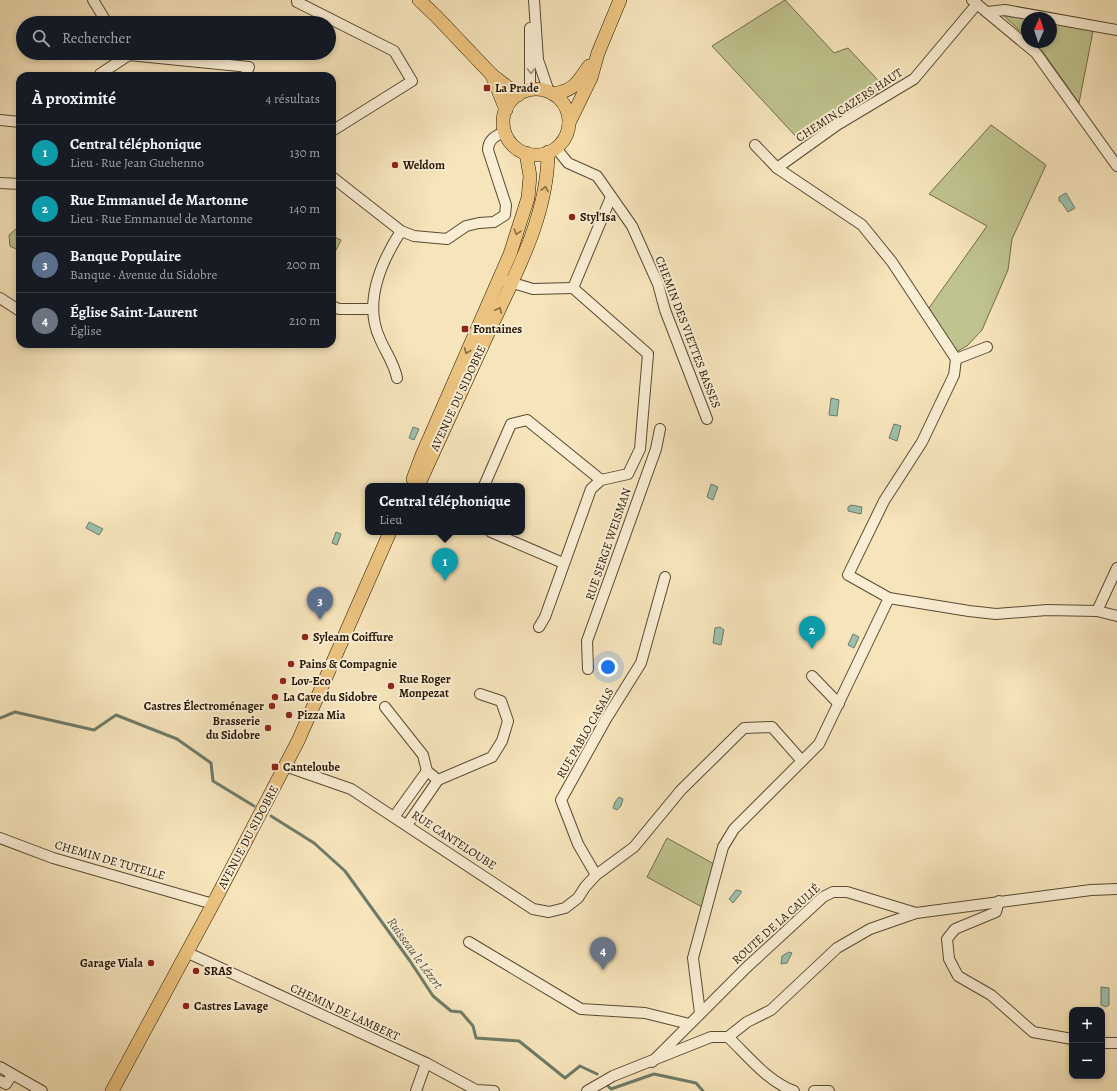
<!DOCTYPE html>
<html lang="fr">
<meta charset="utf-8">
<style>
:root{--surface:#171b24;--page:#20242c;--text:#f1f3f6;--muted:#9ea1a6;--line:#363941;--accent:#0b8043}
body{margin:0;font-family:Alegreya,serif;background:var(--page);color:var(--text)}
.controls{position:absolute;right:12px;bottom:12px;display:grid;overflow:hidden;border-radius:8px;box-shadow:0 2px 6px #0003}
.controls button{width:36px;height:36px;display:grid;place-items:center;padding:0;border:0;border-bottom:1px solid var(--line);background:var(--surface);color:var(--text);font:20px sans-serif}
.compass{position:absolute;left:1021px;top:12px;width:36px;height:36px;border-radius:50%;background:var(--surface);box-shadow:0 2px 6px #0003;rotate:3deg}
.you{position:absolute;left:608px;top:667px;width:14px;height:14px;margin:-10px;border:3px solid #fff;border-radius:50%;background:#1a73e8;box-shadow:0 0 0 6px #1a73e833}
.badge{display:grid;place-items:center;width:26px;height:26px;border-radius:50%;background:var(--accent);color:#fff;font-size:13px;font-weight:700}
.pin{position:absolute;translate:-50% -33px;filter:drop-shadow(0 1px 2px #0008)}
.pin::after{content:'';position:absolute;top:21px;width:14px;height:12px;background:inherit;clip-path:polygon(0 0,100% 0,50% 100%)}
.popup{position:absolute;left:365px;top:483px;width:160px;height:52px;box-sizing:border-box;display:grid;place-content:center;border-radius:8px;background:var(--surface);filter:drop-shadow(0 1px 3px #0005);font-size:13px;white-space:nowrap;color:var(--muted)}
.popup b{font-size:15px;color:var(--text)}
.popup::after{content:'';position:absolute;left:50%;top:100%;margin-left:-8px;border:8px solid transparent;border-top-color:var(--surface)}
.list{margin:0;padding:0;list-style:none}
h2{display:flex;justify-content:space-between;align-items:center;height:52px;margin:0;padding:0 16px;font-size:17px}
h2 small{font-size:13px;font-weight:400;color:var(--muted)}
.list li{display:grid;grid-template-columns:26px 1fr auto;gap:12px;align-items:center;box-sizing:border-box;height:56px;padding:0 16px;border-top:1px solid var(--line)}
.list b{display:block;font-size:15px;white-space:nowrap}
.list p{margin:0;font-size:13px;white-space:nowrap;color:var(--muted)}
.list em{font-size:13px;font-style:normal;color:var(--muted)}
.icon{flex:none;width:22px;height:22px;fill:none;stroke:currentColor;stroke-width:2;stroke-linecap:round;stroke-linejoin:round}
.map{position:relative;flex:none;width:1117px;height:1091px;overflow:hidden}
.search{position:absolute;background:var(--surface);box-shadow:0 2px 6px #0003;left:16px;top:16px;width:320px;height:44px;display:flex;align-items:center;gap:10px;box-sizing:border-box;padding:0 14px;border-radius:22px;color:var(--muted);font-size:15px}
.panel{position:absolute;background:var(--surface);box-shadow:0 2px 6px #0003;left:16px;top:72px;width:320px;height:276px;border-radius:12px}
.map>svg:first-child{display:block}
.green{fill:#bfc38e;stroke:#726c49}
.water{fill:#9dbfab;stroke:#6d7b68}
.lines{fill:none;stroke-linecap:round;stroke-linejoin:round}
.stream{stroke:#6d7b68;stroke-width:3}
.minor-casing{stroke:#594a32;stroke-width:12}
.major-casing{stroke:#251604;stroke-width:14}
.minor{stroke:#f9edd3;stroke-width:10}
.major{stroke:#ebc27e;stroke-width:13}
.oneway{stroke:#9a8c76}
.oneway2{stroke:#886c41}
.poi-dot{fill:#8f2418;stroke:#f9edd3;stroke-width:1.5}
.labels{text-anchor:middle;dominant-baseline:central;stroke-width:4;stroke-linejoin:round;paint-order:stroke}
.poi-label{font-size:12px;font-weight:bold;fill:#251604;stroke:#f9edd3;text-anchor:start}
.street-label{font-size:12px;fill:#251604;stroke:#f9edd3}
.water-label{font-size:13px;font-style:italic;fill:#4f513e;stroke:#f9edd3}
</style>
<div class="map">
<svg width="1117" height="1091" viewBox="0 0 1117 1091">
<rect width="100%" height="100%" fill="#f6e4bb"/>
<filter id="stains"><feTurbulence type="fractalNoise" baseFrequency=".005" numOctaves="4"/><feColorMatrix values="0 0 0 0 .2 0 0 0 0 .09 0 0 0 0 .02 0 0 0 .5 -.17"/></filter>
<radialGradient id="worn" r=".72"><stop offset=".6" stop-color="#630" stop-opacity="0"/><stop offset="1" stop-color="#630" stop-opacity=".3"/></radialGradient>
<!-- green -->
<g class="green">
<path d="M785 0 834 53 848 48 887 90 802 143 712 46Z"/>
<path d="M1003 15 1027 19V37Z"/>
<path d="M1051 23 1093 31 1079 103 1043 52 1032 42H1051Z"/>
<path d="M991 125 1046 165 1012 239 1008 270 982 330 967 346 956 352 929 308 987 226 929 194Z"/>
<path d="M18 227H20V251L10 246 9 235Z"/>
<path d="M332 236 341 240 332 258Z"/>
<path d="M667 838 714 864 702 907 647 877Z"/>
</g>
<!-- water -->
<g class="water">
<path d="M1066 193 1075 208 1068 212 1062 203 1059 201V197Z"/>
<path d="M831 398 839 400 837 416 829 415Z"/>
<path d="M894 424 901 426 897 441 889 438Z"/>
<path d="M413 427 419 429 414 440 409 438Z"/>
<path d="M711 484 718 487 713 500 707 497Z"/>
<path d="M851 505 862 507 861 514 848 511V507Z"/>
<path d="M89 522 103 529 99 535 86 528Z"/>
<path d="M336 532 341 534 337 545 332 543Z"/>
<path d="M720 627 724 630 721 645 713 643 715 628Z"/>
<path d="M853 634 859 637 854 648 848 645Z"/>
<path d="M619 797 623 799 621 806 617 810 613 808 615 802Z"/>
<path d="M736 890 741 891V893L733 903 729 899Z"/>
<path d="M789 952 792 953 787 963 781 964 782 956Z"/>
<path d="M1101 987 1109 988V1005L1106 1007 1101 1005Z"/>
</g>
<g class="lines">
<!-- stream -->
<g class="stream">
<path d="M0 718 15 712 94 730 116 715 177 739 211 763 213 781 254 806"/>
<path d="M271 816 314 843 345 871 410 961 433 996 451 1011 461 1012 473 1026 476 1038 519 1041 565 1078 580 1066 597 1074"/>
<path d="M607 1085 611 1089 654 1074 696 1083 703 1091"/>
</g>
<!-- minor casing -->
<g class="minor-casing">
<g id="minor">
<path d="M93 0 107 23"/>
<path d="M297 0V2L394 51 412 81 332 131"/>
<path d="M534 0 538 60 549 92"/>
<path d="M972 0 1036 53 1117 166"/>
<path d="M987 12 1005 10 1117 30"/>
<path d="M530 28V90"/>
<path d="M127 53 129 55 249 67 245 76"/>
<path d="M100 74 129 55"/>
<path d="M0 120 20 122"/>
<path d="M755 145 777 168 862 225 892 262 956 359 954 375 922 442 884 501 848 575 889 598 969 611 996 614 1047 610 1097 611 1117 616"/>
<path d="M556 148 568 163 597 176 632 226 658 284 665 310 707 419"/>
<path d="M777 168 837 125 914 79 977 4"/>
<path d="M332 177 401 231 414 236 447 239 466 226 479 223 494 222 505 215 506 205 488 150C488 139 496 136 505 131"/>
<path d="M0 183 20 184"/>
<path d="M506 281 533 289 573 288"/>
<path d="M0 298 20 311"/>
<path d="M332 306 339 309H373"/>
<path d="M956 359 987 347"/>
<path d="M397 378C394 363 386 353 380 339 363 303 381 262 401 231"/>
<path d="M484 486 511 424 527 420 601 480"/>
<path d="M491 532 563 563"/>
<path d="M1097 611 1117 568"/>
<path d="M539 627 545 617 591 489 601 480 628 474 640 449 648 354 573 288 611 197"/>
<path d="M588 669 587 641 656 449 660 429"/>
<path d="M812 676 839 704"/>
<path d="M385 707 423 755 427 771 438 780 407 825"/>
<path d="M285 766 351 789 533 909 549 912 565 908 578 898 585 887 596 875 634 847 681 790 744 728 772 727 802 761"/>
<path d="M438 780 492 757 502 741 508 721 501 701 480 694"/>
<path d="M394 817 427 771"/>
<path d="M0 838 53 858 213 904"/>
<path d="M596 875 578 844 561 800 606 719 641 663 665 577"/>
<path d="M999 901 996 912 955 929 947 939 949 959 958 976 991 995 1033 1032 1072 1039"/>
<path d="M469 942 581 1009 645 1013 689 1024"/>
<path d="M186 952 426 1063 476 1090 494 1091"/>
<path d="M700 1013 693 958 723 847 734 829 819 744 889 598"/>
<path d="M728 1037 747 1022 771 1010 837 948 870 929 916 913"/>
<path d="M1102 1043H1117"/>
<path d="M652 1062 747 967 823 897 833 892H847L916 913 1091 890 1117 889"/>
<path d="M0 1067 42 1091"/>
<path d="M0 1081 6 1084 12 1075"/>
<path d="M416 1091 426 1063"/>
<path d="M587 1091 613 1076 711 1037H728C747 1055 768 1082 794 1091"/>
<path d="M814 1091H829"/>
</g>
</g>
<!-- major casing -->
<g class="major-casing">
<g id="major">
<path d="M419 0 436 16 492 75 518 95"/>
<path d="M492 75 506 110"/>
<circle cx="536" cy="122" r="33"/>
<path d="M553 94C575 90 577 83 589 66"/>
<path d="M569 123 591 78 598 53 620 0"/>
<path d="M413 479 422 455 510 254 528 198 530 176 526 153"/>
<path d="M418 486C442 434 466 381 490 329 516 273 548 215 548 152"/>
<path d="M112 1091 213 904 298 741 390 532"/>
</g>
</g>
<!-- minor -->
<use href="#minor" class="minor"/>
<!-- major -->
<use href="#major" class="major"/>
</g>
<!-- one-way arrows -->
<defs><path id="oneway-chevron" d="M-2-3.5L2.5 0L-2 3.5" fill="none" stroke-width="1.6" stroke-linecap="round" stroke-linejoin="round"/></defs>
<use class="oneway" href="#oneway-chevron" transform="translate(531 71) rotate(90)"/>
<g class="oneway2">
<use href="#oneway-chevron" transform="translate(545 189) rotate(-78)"/>
<use href="#oneway-chevron" transform="translate(517 232) rotate(108)"/>
<use href="#oneway-chevron" transform="translate(499 310) rotate(-65)"/>
<use href="#oneway-chevron" transform="translate(467 351) rotate(113)"/>
</g>
<!-- markers -->
<g class="poi-dot">
<rect x="483" y="84" width="8" height="8" rx="2"/>
<circle cx="395" cy="165" r="4"/>
<circle cx="572" cy="217" r="4"/>
<rect x="461" y="325" width="8" height="8" rx="2"/>
<circle cx="305" cy="637" r="4"/>
<circle cx="291" cy="664" r="4"/>
<circle cx="283" cy="681" r="4"/>
<circle cx="391" cy="686" r="4"/>
<circle cx="275" cy="697" r="4"/>
<circle cx="272" cy="706" r="4"/>
<circle cx="289" cy="715" r="4"/>
<circle cx="268" cy="728" r="4"/>
<rect x="271" y="763" width="8" height="8" rx="2"/>
<circle cx="151" cy="963" r="4"/>
<circle cx="196" cy="971" r="4"/>
<circle cx="186" cy="1006" r="4"/>
</g>
<g class="labels">
<!-- poi labels -->
<g class="poi-label">
<text x="495" y="88">La Prade</text>
<text x="403" y="165">Weldom</text>
<text x="580" y="217">Styl'Isa</text>
<text x="473" y="329">Fontaines</text>
<text x="313" y="637">Syleam Coiffure</text>
<text x="299" y="664">Pains &amp; Compagnie</text>
<text x="399" y="679">Rue Roger<tspan x="399" dy="14">Monpezat</tspan></text>
<text x="291" y="681">Lov-Eco</text>
<text x="283" y="697">La Cave du Sidobre</text>
<text x="264" y="706" text-anchor="end">Castres Électroménager</text>
<text x="297" y="715">Pizza Mia</text>
<text x="260" y="721" text-anchor="end">Brasserie<tspan x="260" dy="14">du Sidobre</tspan></text>
<text x="283" y="767">Canteloube</text>
<text x="143" y="963" text-anchor="end">Garage Viala</text>
<text x="204" y="971">SRAS</text>
<text x="194" y="1006">Castres Lavage</text>
</g>
<!-- street labels -->
<g class="street-label">
<text transform="translate(849 105) rotate(-33)">CHEMIN CAZERS HAUT</text>
<text transform="translate(688 332) rotate(69)">CHEMIN DES VIETTES BASSES</text>
<text transform="translate(458 398) rotate(-65)">AVENUE DU SIDOBRE</text>
<text transform="translate(608 544) rotate(-71)">RUE SERGE WEISMAN</text>
<text transform="translate(585 733) rotate(-60)">RUE PABLO CASALS</text>
<text transform="translate(248 837) rotate(-62)">AVENUE DU SIDOBRE</text>
<text transform="translate(454 840) rotate(33)">RUE CANTELOUBE</text>
<text transform="translate(110 860) rotate(16)">CHEMIN DE TUTELLE</text>
<text transform="translate(776 924) rotate(-42)">ROUTE DE LA CAULIÉ</text>
<text transform="translate(345 1012) rotate(25)">CHEMIN DE LAMBERT</text>
</g>
<!-- water labels -->
<g class="water-label">
<text transform="translate(415 953) rotate(54)">Ruisseau le Lézert</text>
</g>
</g>
<rect width="100%" height="100%" filter="url(#stains)"/>
<rect width="100%" height="100%" fill="url(#worn)"/>
</svg>
<div class="controls">
<button>+</button>
<button>−</button>
</div>
<svg class="compass" viewBox="-18 -18 36 36"><path d="M0-13l5 13h-10z" fill="#e53935"/><path d="M0 13l5-13h-10z" fill="#9ea1a6"/></svg>
<div class="you"></div>
<div class="pin badge" style="left:445px;top:581px;background:#0f9aa8">1</div>
<div class="popup"><b>Central téléphonique</b>Lieu</div>
<div class="pin badge" style="left:812px;top:649px;background:#0f9aa8">2</div>
<div class="pin badge" style="left:320px;top:620px;background:#5c6f8a">3</div>
<div class="pin badge" style="left:603px;top:970px;background:#6b7280">4</div>
<div class="search"><svg class="icon" aria-label="search" viewBox="0 0 24 24"><circle cx="10" cy="10" r="6"/><path d="M15 15l6 6"/></svg>Rechercher</div>
<section class="panel">
<h2>À proximité<small>4 résultats</small></h2>
<ul class="list">
<li><span class="badge" style="background:#0f9aa8">1</span><div><b>Central téléphonique</b><p>Lieu · Rue Jean Guehenno</p></div><em>130 m</em></li>
<li><span class="badge" style="background:#0f9aa8">2</span><div><b>Rue Emmanuel de Martonne</b><p>Lieu · Rue Emmanuel de Martonne</p></div><em>140 m</em></li>
<li><span class="badge" style="background:#5c6f8a">3</span><div><b>Banque Populaire</b><p>Banque · Avenue du Sidobre</p></div><em>200 m</em></li>
<li><span class="badge" style="background:#6b7280">4</span><div><b>Église Saint-Laurent</b><p>Église</p></div><em>210 m</em></li>
</ul>
</section>
</div>
